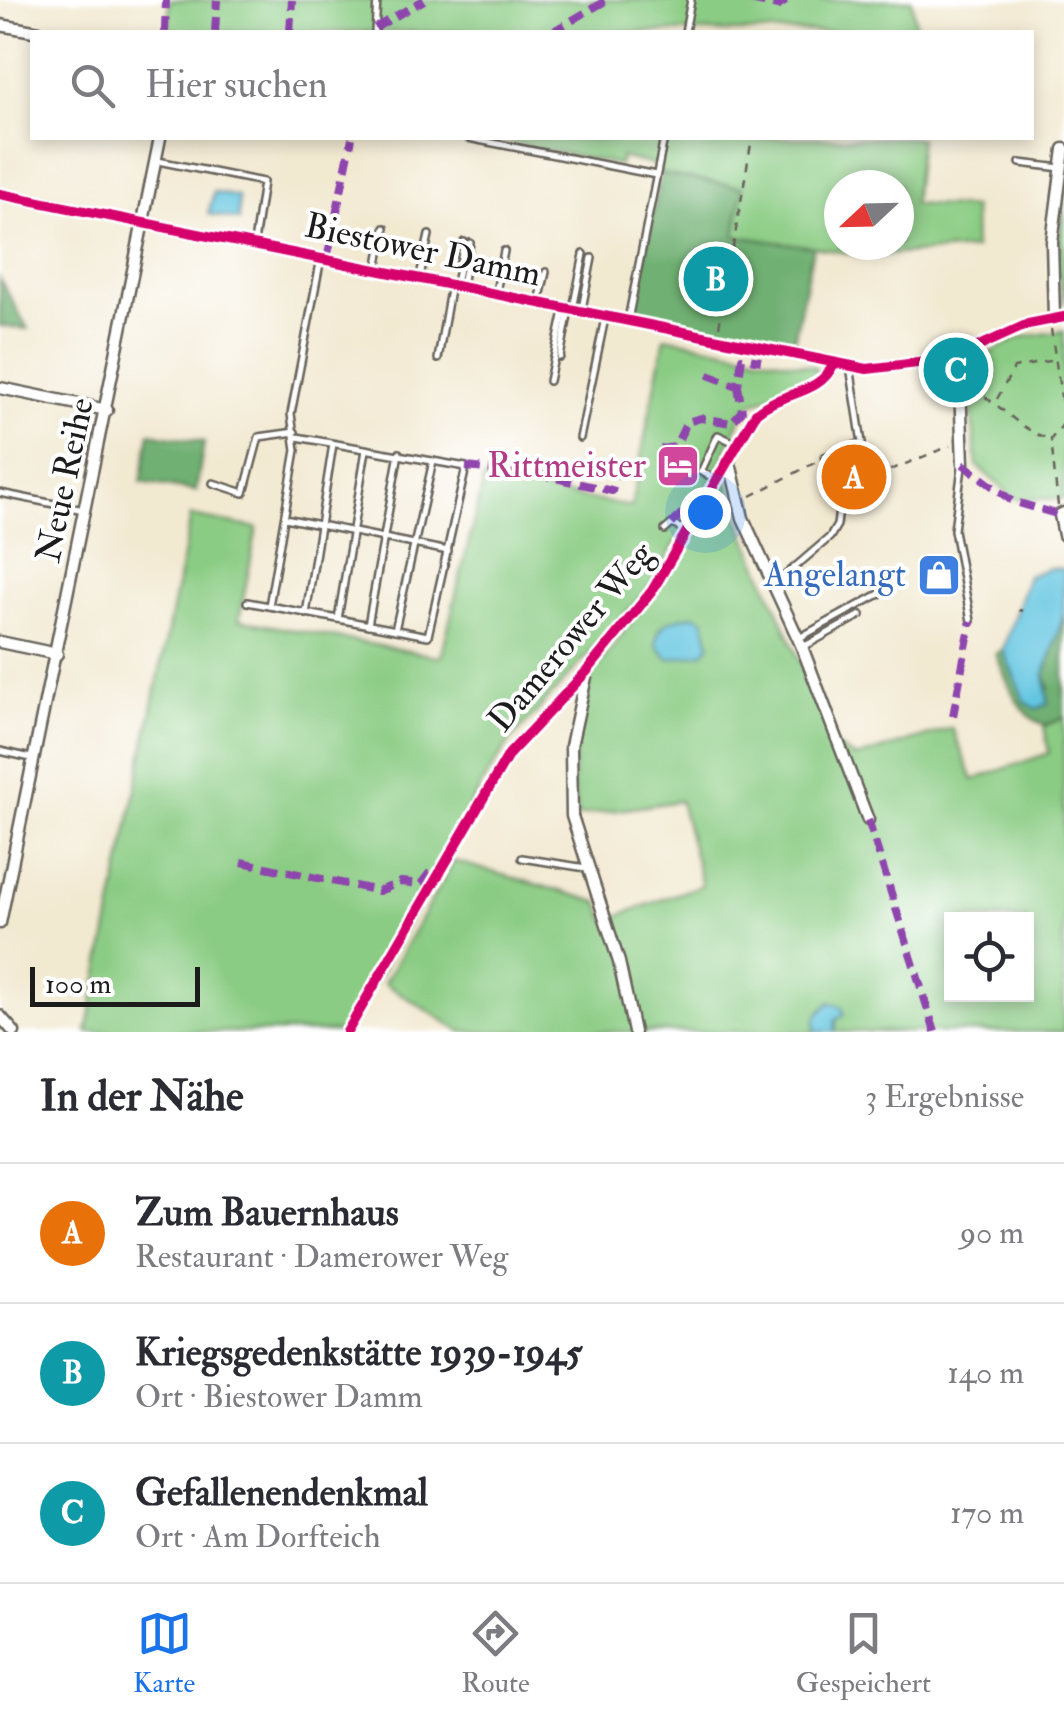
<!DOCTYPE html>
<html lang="de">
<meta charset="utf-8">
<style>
:root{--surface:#fff;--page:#f2f2f3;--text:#2b2b33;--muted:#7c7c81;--line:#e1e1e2;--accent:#1a73e8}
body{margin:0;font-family:"IM FELL Double Pica",serif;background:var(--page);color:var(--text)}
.controls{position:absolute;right:30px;bottom:30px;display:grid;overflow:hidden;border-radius:0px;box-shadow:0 5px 15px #0003}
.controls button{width:90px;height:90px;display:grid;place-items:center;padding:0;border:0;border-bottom:2px solid var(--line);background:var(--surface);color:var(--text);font:50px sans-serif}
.compass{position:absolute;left:824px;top:170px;width:90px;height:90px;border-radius:50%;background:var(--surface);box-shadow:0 5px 15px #0003;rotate:248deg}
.scale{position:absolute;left:30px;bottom:25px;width:170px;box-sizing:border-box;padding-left:10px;border:5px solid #1c1c1c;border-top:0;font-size:28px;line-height:35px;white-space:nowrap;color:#1c1c1c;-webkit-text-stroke:8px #fff;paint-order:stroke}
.you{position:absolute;left:705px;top:512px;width:35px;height:35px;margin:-25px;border:8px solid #fff;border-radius:50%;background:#1a73e8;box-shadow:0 0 0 15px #1a73e833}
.badge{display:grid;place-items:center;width:65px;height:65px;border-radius:50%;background:var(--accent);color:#fff;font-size:32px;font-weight:700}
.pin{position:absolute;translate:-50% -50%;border:5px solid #fff;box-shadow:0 2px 10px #0006}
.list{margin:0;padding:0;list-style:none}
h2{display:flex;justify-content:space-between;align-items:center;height:130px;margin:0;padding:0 40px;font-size:42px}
h2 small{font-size:32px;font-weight:400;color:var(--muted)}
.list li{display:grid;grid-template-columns:65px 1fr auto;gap:30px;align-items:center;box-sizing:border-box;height:140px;padding:0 40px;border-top:2px solid var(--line)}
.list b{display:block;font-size:38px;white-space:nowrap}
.list p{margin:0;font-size:32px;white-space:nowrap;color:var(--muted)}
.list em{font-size:32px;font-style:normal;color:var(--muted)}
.icon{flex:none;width:55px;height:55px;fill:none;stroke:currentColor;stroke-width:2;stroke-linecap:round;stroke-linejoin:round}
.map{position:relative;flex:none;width:1064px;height:1032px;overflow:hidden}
.search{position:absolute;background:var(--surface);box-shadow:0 5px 15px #0003;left:30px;right:30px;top:30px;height:110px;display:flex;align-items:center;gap:25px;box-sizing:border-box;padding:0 35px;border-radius:0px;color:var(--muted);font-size:38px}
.sheet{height:550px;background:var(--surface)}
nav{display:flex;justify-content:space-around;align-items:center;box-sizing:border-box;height:140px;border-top:2px solid var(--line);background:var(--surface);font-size:28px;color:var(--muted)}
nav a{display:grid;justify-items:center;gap:5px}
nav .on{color:var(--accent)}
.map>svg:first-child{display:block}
.green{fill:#8bcc84;stroke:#547450;stroke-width:2.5;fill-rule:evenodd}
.forest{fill:#70b072;stroke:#466647;stroke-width:2.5}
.water{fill:#63c6e1;stroke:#40717e;stroke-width:2.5}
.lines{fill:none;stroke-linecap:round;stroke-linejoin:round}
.lane-casing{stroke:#67645b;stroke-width:10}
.street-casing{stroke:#67645b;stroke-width:15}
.path{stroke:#67645b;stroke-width:2.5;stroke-dasharray:8 8;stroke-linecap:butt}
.lane{stroke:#fff;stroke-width:5}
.street{stroke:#fff;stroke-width:10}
.quiet{stroke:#8e44ad;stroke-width:8;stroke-dasharray:15 8;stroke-linecap:butt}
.cycleway-casing{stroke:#fff;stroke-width:16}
.cycleway{stroke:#d6006c;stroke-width:10}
.labels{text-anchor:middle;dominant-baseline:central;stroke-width:8;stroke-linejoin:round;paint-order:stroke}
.street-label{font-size:35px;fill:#1c1c1c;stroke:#fff}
.hotel-label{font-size:35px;fill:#b23c85;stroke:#fff;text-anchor:end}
.shop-label{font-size:35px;fill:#366cbe;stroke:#fff;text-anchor:end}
</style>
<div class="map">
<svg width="1064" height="1032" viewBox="0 0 1064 1032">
<rect width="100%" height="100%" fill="#fff"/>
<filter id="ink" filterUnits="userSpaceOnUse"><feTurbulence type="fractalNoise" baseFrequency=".01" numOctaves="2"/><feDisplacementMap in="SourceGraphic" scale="20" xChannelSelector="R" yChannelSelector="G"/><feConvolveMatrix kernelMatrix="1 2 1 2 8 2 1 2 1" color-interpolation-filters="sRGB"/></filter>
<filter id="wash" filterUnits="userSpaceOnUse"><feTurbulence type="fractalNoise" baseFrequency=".0048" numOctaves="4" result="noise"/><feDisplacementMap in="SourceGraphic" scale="40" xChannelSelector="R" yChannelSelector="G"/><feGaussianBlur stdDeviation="2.25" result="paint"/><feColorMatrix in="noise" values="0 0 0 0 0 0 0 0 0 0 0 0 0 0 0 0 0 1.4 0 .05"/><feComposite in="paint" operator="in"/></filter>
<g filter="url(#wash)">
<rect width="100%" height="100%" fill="#f2e9d1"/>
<!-- green -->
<g class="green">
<path d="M169 0H912L917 32H169Z"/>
<path d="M489 138H920L913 204 973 208 974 249 864 256 813 247 793 345 633 314 661 174 658 166 621 157 619 165ZM839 185H899V245H839Z"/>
<path d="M1064 183V305L1056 263Z"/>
<path d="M1064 331V499H1015L977 466 969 388 972 362 1021 337Z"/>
<path d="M665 337 815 367 817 374 751 404 742 415 713 480 649 588 511 740 484 781 379 975 342 1032H87L191 516 257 528 239 620 441 657 484 479 631 507Z"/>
<path d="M727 478 740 522 836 746 856 758 952 728 973 780 1049 753 1044 726 1064 718V1032H835L836 1020 815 1024V1032H462L384 983 454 861 599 902 606 920 702 885 680 801 578 816 573 788 575 748 592 675 699 530ZM952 919H1026V994H952Z"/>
</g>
<!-- forest -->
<g class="forest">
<path d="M661 174 743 187 735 236 813 247 793 345 633 314Z"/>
<path d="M0 279 28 329 0 326Z"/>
<path d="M150 433 204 442 196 491 141 482Z"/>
<path d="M1064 614V718L1044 726C1015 711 1008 682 996 654L1003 650 1025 702 1049 688 1045 674Z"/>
</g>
<!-- water -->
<g class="water">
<path d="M214 192 238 197 239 220 208 214Z"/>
<path d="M1049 568 1064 569V614L1045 674 1048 703 1037 709 1025 702 1003 650 1028 576Z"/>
<path d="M694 615 704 620 710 644 703 653 669 659 657 646C655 622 675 618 694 615Z"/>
<path d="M830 1002 842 1007 844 1014 836 1020 835 1032H815L816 1017Z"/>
</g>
</g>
<g filter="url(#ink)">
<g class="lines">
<!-- lane casing -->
<g class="lane-casing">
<g id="lane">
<path d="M375 32 377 0"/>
<path d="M685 32 691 0"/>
<path d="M468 138 656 175"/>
<path d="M158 161 263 182 254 243"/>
<path d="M1020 163 1061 168"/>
<path d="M377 269 385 228"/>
<path d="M420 276 429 235"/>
<path d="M456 284 464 242"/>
<path d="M462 285 470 243"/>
<path d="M496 292 504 251"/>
<path d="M539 302 546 272"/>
<path d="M573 309 584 254"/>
<path d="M582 309 592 258"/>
<path d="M628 320 664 138"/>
<path d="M560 357 569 310"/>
<path d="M438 359 451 284"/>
<path d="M549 381 564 311"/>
<path d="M297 437 466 467 428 636 269 606 296 450 291 414 321 258"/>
<path d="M580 438 605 318"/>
<path d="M962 467 954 530 971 621"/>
<path d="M719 480 701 472 718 435 735 443"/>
<path d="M213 483 244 493 259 437 295 432"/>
<path d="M0 493 84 510"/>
<path d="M285 518 448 551"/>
<path d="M665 530 672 524 687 531"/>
<path d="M774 585 830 537 837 525 839 510 825 457 862 443 850 366"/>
<path d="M247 602 269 606"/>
<path d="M306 614 333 444"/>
<path d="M338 619 366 450"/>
<path d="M368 625 399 453"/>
<path d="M395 630 433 461"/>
<path d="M801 637 881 593"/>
<path d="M805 646 861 615"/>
<path d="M0 751 31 758"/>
<path d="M522 858 586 868"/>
</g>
</g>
<!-- street casing -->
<g class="street-casing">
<g id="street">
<path d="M0 25 39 32"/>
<path d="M0 194 867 369 951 359 1028 324 1064 317"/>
<path d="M1054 318 1052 242 1064 149"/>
<path d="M940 362 960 386 963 464"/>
<path d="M960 386 966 366 965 354"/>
<path d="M0 388 107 410"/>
<path d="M730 463 743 518 802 647 868 820"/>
<path d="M1064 513 1060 515 1064 535"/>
<path d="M0 642 57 654"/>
<path d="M587 672 571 746 572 816 619 962 634 1032"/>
<path d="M0 923 160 138"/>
<path d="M0 1016 14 1032"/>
<path d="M347 1032 509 754 587 671 652 591 756 413C781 391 820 396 834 363"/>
</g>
</g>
<!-- path -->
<g class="path">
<path d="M719 327 752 138"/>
<path d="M1051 329 1064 417"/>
<path d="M971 389C1000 402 1020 432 1051 439"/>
<path d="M997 399 1014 368 1054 360"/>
<path d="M864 449 873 477 950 446"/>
<path d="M751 496 820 460"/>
<path d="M1058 506 1051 439 1064 423"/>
<path d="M1019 610 1023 611"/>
</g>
<!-- lane -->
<use href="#lane" class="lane"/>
<!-- street -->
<use href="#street" class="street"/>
<!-- quiet -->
<g class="quiet">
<path d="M750 0 778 6 788 0"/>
<path d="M375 28 424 0"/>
<path d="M165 32 166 0"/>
<path d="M215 32 217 0"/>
<path d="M290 32 292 0"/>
<path d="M552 32 607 0"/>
<path d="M327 259 352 138"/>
<path d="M708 375 738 386 742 358 761 361"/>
<path d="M661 449 675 447 687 422 701 418 731 423 742 411 738 386"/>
<path d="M963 464 1012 501 1060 515"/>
<path d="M466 467 542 475 612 491 617 472"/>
<path d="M672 524 700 493"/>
<path d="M953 716 971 621"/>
<path d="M868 820 935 1032"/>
<path d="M242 862 379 891 401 882 421 884 431 871"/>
</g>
<!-- cycleway casing -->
<g class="cycleway-casing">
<g id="cycleway">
<path d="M0 194 867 369 951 359 1028 324 1064 317"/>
<path d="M347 1032 509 754 587 671 652 591 756 413C781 391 820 396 834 363"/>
</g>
</g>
<!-- cycleway -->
<use href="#cycleway" class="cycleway"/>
</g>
</g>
<!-- icons -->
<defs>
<g id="hotel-square" transform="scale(2.25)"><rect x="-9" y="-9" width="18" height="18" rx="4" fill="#d1479c" stroke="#fff"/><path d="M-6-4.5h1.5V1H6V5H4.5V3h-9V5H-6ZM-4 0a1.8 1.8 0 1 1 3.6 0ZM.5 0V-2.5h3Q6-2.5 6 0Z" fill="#fff"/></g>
<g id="shop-square" transform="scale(2.25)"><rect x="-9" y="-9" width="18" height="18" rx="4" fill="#3f7fe0" stroke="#fff"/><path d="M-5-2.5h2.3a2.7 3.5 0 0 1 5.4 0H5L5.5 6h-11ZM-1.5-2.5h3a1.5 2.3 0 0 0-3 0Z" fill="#fff"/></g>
</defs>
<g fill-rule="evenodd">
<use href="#hotel-square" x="678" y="466"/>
<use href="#shop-square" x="939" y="575"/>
</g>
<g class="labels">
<!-- street labels -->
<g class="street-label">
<text transform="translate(423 250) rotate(12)">Biestower Damm</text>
<text transform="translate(65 480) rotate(-78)">Neue Reihe</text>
<text transform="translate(571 637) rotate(-50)">Damerower Weg</text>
</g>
<!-- hotel labels -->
<g class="hotel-label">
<text x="646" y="466">Rittmeister</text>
</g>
<!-- shop labels -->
<g class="shop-label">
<text x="906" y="575">Angelangt</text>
</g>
</g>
</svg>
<div class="controls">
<button><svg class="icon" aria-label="locate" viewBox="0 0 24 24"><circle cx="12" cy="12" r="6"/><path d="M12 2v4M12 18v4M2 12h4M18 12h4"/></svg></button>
</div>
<svg class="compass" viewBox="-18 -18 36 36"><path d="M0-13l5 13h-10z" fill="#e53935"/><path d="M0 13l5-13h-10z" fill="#7c7c81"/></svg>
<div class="scale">100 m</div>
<div class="you"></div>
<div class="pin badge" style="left:854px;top:477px;background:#e8710a">A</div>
<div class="pin badge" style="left:716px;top:279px;background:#0f9aa8">B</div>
<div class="pin badge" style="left:956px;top:370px;background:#0f9aa8">C</div>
<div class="search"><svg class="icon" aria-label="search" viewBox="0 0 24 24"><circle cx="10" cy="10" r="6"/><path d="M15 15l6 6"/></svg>Hier suchen</div>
</div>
<section class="sheet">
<h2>In der Nähe<small>3 Ergebnisse</small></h2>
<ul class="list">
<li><span class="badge" style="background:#e8710a">A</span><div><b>Zum Bauernhaus</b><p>Restaurant · Damerower Weg</p></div><em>90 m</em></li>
<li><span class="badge" style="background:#0f9aa8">B</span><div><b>Kriegsgedenkstätte 1939-1945</b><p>Ort · Biestower Damm</p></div><em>140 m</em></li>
<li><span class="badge" style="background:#0f9aa8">C</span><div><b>Gefallenendenkmal</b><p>Ort · Am Dorfteich</p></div><em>170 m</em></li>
</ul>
</section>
<nav>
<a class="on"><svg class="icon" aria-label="map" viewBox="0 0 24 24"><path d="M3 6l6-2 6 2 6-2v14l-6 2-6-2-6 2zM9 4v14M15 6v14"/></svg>Karte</a>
<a><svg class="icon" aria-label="directions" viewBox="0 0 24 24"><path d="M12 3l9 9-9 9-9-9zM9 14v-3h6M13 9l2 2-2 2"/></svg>Route</a>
<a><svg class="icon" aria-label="saved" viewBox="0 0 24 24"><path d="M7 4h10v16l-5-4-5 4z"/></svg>Gespeichert</a>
</nav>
